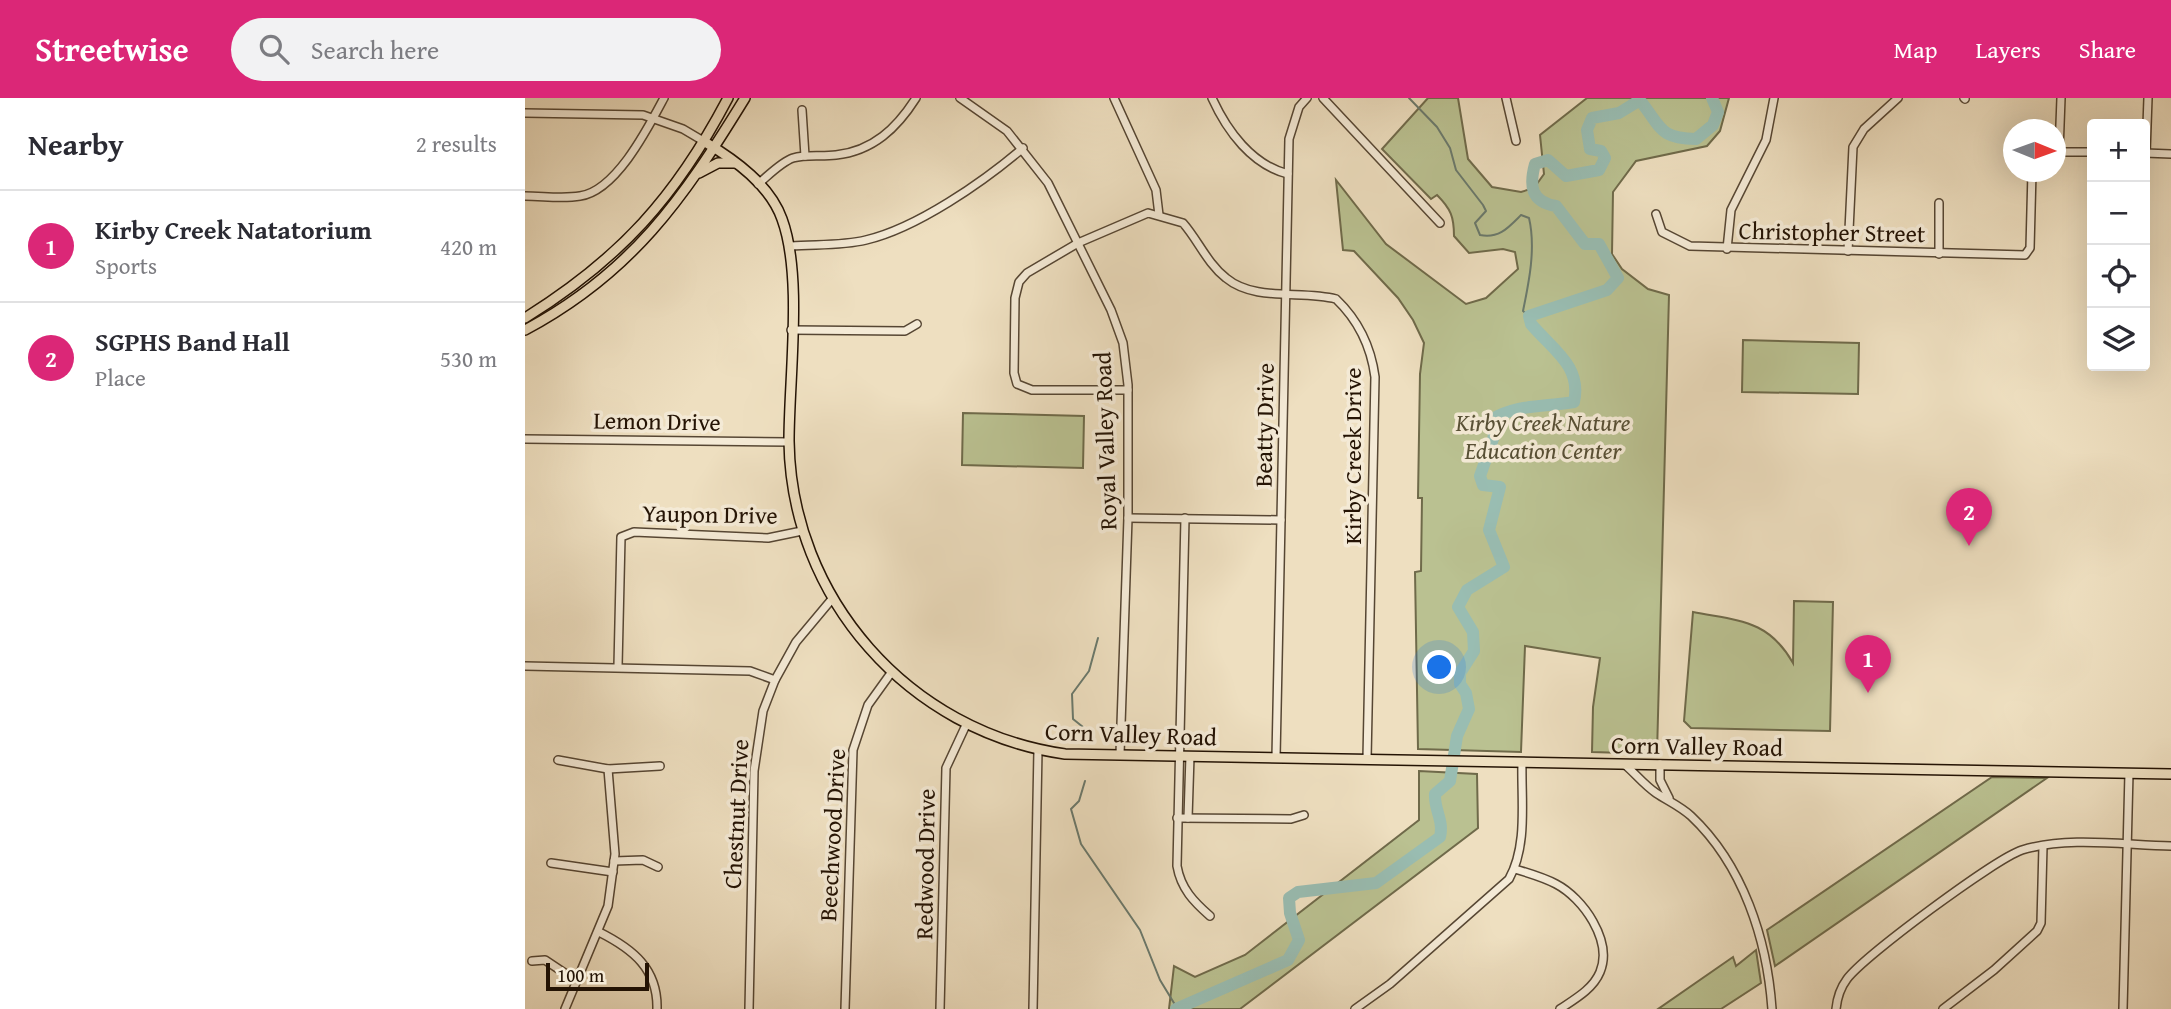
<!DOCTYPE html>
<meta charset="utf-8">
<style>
:root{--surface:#fff;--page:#f2f2f3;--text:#2b2b33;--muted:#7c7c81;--line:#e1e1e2;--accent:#db2777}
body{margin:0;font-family:"Gentium Book Plus",serif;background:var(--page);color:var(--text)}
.controls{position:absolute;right:21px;top:21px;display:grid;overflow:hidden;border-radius:7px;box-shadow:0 7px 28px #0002}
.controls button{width:63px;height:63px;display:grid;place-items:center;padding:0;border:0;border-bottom:2px solid var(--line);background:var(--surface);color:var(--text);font:35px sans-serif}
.compass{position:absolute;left:1478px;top:21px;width:63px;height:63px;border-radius:50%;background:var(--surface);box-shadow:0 7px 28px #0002;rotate:91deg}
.scale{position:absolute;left:21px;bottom:18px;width:103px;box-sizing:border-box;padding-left:7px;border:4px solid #241304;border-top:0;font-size:19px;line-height:24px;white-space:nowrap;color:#241304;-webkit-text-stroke:5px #f4ead6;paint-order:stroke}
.you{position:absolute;left:915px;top:570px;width:24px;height:24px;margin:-18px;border:5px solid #fff;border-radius:50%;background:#1a73e8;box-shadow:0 0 0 10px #1a73e833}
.badge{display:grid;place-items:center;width:46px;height:46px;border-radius:50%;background:var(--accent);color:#fff;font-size:23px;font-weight:700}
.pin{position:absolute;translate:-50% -58px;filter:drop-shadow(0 2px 4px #0008)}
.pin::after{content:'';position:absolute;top:37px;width:24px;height:21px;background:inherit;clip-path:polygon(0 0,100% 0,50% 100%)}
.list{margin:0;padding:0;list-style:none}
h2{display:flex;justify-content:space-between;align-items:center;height:91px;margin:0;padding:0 28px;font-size:30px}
h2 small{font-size:23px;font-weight:400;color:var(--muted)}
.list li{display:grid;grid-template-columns:46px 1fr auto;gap:21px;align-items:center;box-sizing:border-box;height:112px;padding:0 28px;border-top:2px solid var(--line)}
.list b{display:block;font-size:26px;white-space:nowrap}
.list p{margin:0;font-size:23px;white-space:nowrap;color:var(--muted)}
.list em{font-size:23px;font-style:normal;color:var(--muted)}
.icon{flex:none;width:38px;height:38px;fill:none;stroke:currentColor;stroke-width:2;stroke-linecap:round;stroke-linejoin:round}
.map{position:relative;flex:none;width:1646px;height:911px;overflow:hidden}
header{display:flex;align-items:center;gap:42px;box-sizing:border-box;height:98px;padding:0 35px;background:var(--accent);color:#fff}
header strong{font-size:33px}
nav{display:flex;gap:38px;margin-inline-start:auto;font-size:24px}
.search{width:490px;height:63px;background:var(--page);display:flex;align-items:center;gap:18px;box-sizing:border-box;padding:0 24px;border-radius:38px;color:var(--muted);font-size:26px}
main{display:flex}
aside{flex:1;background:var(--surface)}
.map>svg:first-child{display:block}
.green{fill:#bac191;stroke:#6f6a4a;stroke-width:2}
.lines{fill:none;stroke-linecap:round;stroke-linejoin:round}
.stream{stroke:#6a796c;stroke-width:2}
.river{stroke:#99bdb2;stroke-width:12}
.minor-casing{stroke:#564633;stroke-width:10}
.major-casing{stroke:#241304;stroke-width:12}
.minor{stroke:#f4ead6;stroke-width:7}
.major{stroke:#eedfc0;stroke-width:9}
.labels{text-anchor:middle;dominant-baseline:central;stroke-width:7;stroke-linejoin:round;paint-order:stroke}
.street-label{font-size:24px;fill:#241304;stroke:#f4ead6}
.park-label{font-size:24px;font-style:italic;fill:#585035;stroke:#f4ead6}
</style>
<header>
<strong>Streetwise</strong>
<div class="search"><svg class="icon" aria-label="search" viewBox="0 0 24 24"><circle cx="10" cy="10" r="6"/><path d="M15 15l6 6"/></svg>Search here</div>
<nav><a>Map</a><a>Layers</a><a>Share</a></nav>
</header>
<main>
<aside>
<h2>Nearby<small>2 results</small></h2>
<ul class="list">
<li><span class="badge">1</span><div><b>Kirby Creek Natatorium</b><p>Sports</p></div><em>420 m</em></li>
<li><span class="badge">2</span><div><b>SGPHS Band Hall</b><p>Place</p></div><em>530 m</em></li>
</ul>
</aside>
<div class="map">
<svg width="1646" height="911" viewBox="0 0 1646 911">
<rect width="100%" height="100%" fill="#eedfc0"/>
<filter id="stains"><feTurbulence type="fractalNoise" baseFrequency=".00286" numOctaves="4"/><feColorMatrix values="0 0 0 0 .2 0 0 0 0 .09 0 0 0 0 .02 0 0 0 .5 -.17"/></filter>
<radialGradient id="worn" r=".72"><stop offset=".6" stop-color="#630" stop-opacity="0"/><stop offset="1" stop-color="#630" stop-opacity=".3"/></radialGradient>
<!-- green -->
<g class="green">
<path d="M903 0H933L943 61 967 89 996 94 1009 90 1019 76 1015 37 1062 0H1204L1195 33 1182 48 1111 63 1088 94 1087 156 1097 171 1123 191 1144 197 1132 656 1067 654 1068 609 1075 560 1000 548 996 654 893 651 890 474 896 473 897 400H893L895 276 899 245 888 222 873 200 829 153 818 152 811 82 861 146 941 206 961 200 993 171 990 154 978 151 944 155 929 138C929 119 926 111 912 97L906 101 857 51Z"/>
<path d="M1218 242 1334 245 1333 296 1217 294Z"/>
<path d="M438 315 559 318 558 370 437 367Z"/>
<path d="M1269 503 1308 504 1305 633 1166 630 1159 623 1168 514C1213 523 1243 521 1268 565Z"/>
<path d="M894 673 952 676 953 730 715 911H644L649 868 670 879 720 857 894 722Z"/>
<path d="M1467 679 1522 680 1250 868 1242 832Z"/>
<path d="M1231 852 1236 885 1196 911H1133L1208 859 1211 868Z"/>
</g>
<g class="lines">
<!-- stream -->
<g class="stream">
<path d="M884 0 912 29 925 50 931 72 958 107 961 113 950 125 955 137C974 141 984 129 996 117L1004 120C1011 150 1004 184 998 213L1004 218"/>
<path d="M558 629 548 621 547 596 564 573 573 540"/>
<path d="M560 683 554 703 546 711 556 746 615 832 635 882 652 910"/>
</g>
<!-- river -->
<path class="river" d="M651 911 763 862 774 842 765 815 764 800 773 794 851 785 915 739C919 722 909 712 910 696L925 683 932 638 944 611 941 595 935 586V575L949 553 948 534 933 509 942 492 979 469 964 432 975 389 958 387 955 378 969 338 966 322C991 306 1020 309 1049 304 1057 268 1028 252 1006 226L1004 218 1082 192 1093 180 1074 146H1060L1031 108C1006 104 1004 88 1010 66L1023 62 1041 78 1074 72 1080 60 1076 53 1065 51 1062 32 1067 20 1094 15 1112 4 1117 5C1137 31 1135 40 1171 41L1188 27 1193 14 1187 0"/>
<!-- minor casing -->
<g class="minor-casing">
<g id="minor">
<path d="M435 0 482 33 523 85 586 212 598 245 603 287V420L595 656"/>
<path d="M589 0 631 92 634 117"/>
<path d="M687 0C702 33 727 67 763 76"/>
<path d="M798 0 915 125"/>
<path d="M981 0 991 43"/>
<path d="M1439 0 1440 1"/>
<path d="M277 12 280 58"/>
<path d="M0 15 118 17 158 31 180 44"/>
<path d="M1534 53 1536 0"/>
<path d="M1531 54H1567"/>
<path d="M1620 55 1646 56"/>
<path d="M1621 55 1623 0"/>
<path d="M233 86C243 78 256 64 268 60 282 56 296 59 311 57 348 53 372 30 391 0"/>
<path d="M0 98C18 98 38 101 55 98 91 93 123 30 139 0"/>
<path d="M1414 105V156"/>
<path d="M1131 116 1137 134 1165 148 1500 157 1505 150 1507 74"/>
<path d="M266 148C290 146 317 148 341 142 392 130 458 84 498 50"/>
<path d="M1202 151 1206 112 1241 42 1249 0"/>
<path d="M1323 153 1328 49 1339 31 1373 0"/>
<path d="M266 232 380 233 392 226"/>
<path d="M603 292H507L492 286 489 275 490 200 494 184 502 175 553 145 623 115 658 125C673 142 682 165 701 180 730 204 777 192 811 201 833 222 846 249 850 279L842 661"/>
<path d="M0 341 264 344"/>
<path d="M603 420 756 422"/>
<path d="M660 420 652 768C656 791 669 804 685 818"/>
<path d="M0 568 225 573 250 582"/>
<path d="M93 568 96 439 109 434 243 440 277 433"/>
<path d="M751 659 764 41 774 9 782 0"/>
<path d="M33 662 83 671 135 668"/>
<path d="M1099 666C1110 675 1119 687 1131 695 1143 703 1155 708 1166 718 1218 767 1242 841 1247 911"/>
<path d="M1135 666V682L1144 700"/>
<path d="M652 720 766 721 779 717"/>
<path d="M663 720 665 658"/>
<path d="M89 763 118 762 133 769"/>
<path d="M26 765 88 774"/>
<path d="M990 771C1003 775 1018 779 1031 786 1058 800 1088 843 1075 874 1068 891 1050 901 1035 911"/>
<path d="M74 834C108 851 133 871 132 911"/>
<path d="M7 863 20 862 50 882"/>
<path d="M40 911 83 808 90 756 83 671"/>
<path d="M224 911 229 673 238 613 250 582 271 544 307 501"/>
<path d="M320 911 328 652 343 607 366 575"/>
<path d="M415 911 421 670 441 627"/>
<path d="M508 911 513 652"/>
<path d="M830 911 865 886 984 781C1003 747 996 702 997 664"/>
<path d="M1311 911C1312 901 1316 889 1322 881 1339 858 1470 761 1497 752 1544 738 1598 747 1646 748"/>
<path d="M1418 911 1469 872 1512 833 1516 825 1518 748"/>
<path d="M1598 911 1604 675"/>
</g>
</g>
<!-- major casing -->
<g class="major-casing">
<g id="major">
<path d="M180 44C210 62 245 87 257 121 278 178 264 279 264 343 266 500 384 634 540 656L1646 676"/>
<path d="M174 75 193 65H210"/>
<path d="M0 220C95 161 151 99 203 0"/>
<path d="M0 232C107 175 158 101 220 0"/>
</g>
</g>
<!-- minor -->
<use href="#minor" class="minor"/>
<!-- major -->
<use href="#major" class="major"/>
</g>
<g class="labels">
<!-- street labels -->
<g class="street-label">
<text transform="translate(1307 134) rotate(1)">Christopher Street</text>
<text transform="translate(132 323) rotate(1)">Lemon Drive</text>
<text transform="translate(739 327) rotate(-89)">Beatty Drive</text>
<text transform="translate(580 343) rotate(-92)">Royal Valley Road</text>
<text transform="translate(827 358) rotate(-90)">Kirby Creek Drive</text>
<text transform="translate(185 416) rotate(1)">Yaupon Drive</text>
<text transform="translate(606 636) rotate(2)">Corn Valley Road</text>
<text transform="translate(1172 648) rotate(1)">Corn Valley Road</text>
<text transform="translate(211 716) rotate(-87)">Chestnut Drive</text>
<text transform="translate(307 737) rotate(-87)">Beechwood Drive</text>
<text transform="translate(400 766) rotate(-89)">Redwood Drive</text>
</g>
<!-- park labels -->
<g class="park-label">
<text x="1018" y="324">Kirby Creek Nature<tspan x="1018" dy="28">Education Center</tspan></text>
</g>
</g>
<rect width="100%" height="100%" filter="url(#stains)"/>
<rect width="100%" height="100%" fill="url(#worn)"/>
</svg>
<div class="controls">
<button>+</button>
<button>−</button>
<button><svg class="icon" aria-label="locate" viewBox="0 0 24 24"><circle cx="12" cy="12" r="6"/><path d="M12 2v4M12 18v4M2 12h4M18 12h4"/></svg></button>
<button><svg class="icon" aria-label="layers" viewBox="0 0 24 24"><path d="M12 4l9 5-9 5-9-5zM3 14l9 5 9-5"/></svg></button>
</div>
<svg class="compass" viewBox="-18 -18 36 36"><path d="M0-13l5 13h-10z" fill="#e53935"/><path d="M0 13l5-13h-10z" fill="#7c7c81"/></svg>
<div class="scale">100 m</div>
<div class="you"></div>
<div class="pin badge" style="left:1343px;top:595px">1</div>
<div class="pin badge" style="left:1444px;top:448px">2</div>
</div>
</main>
